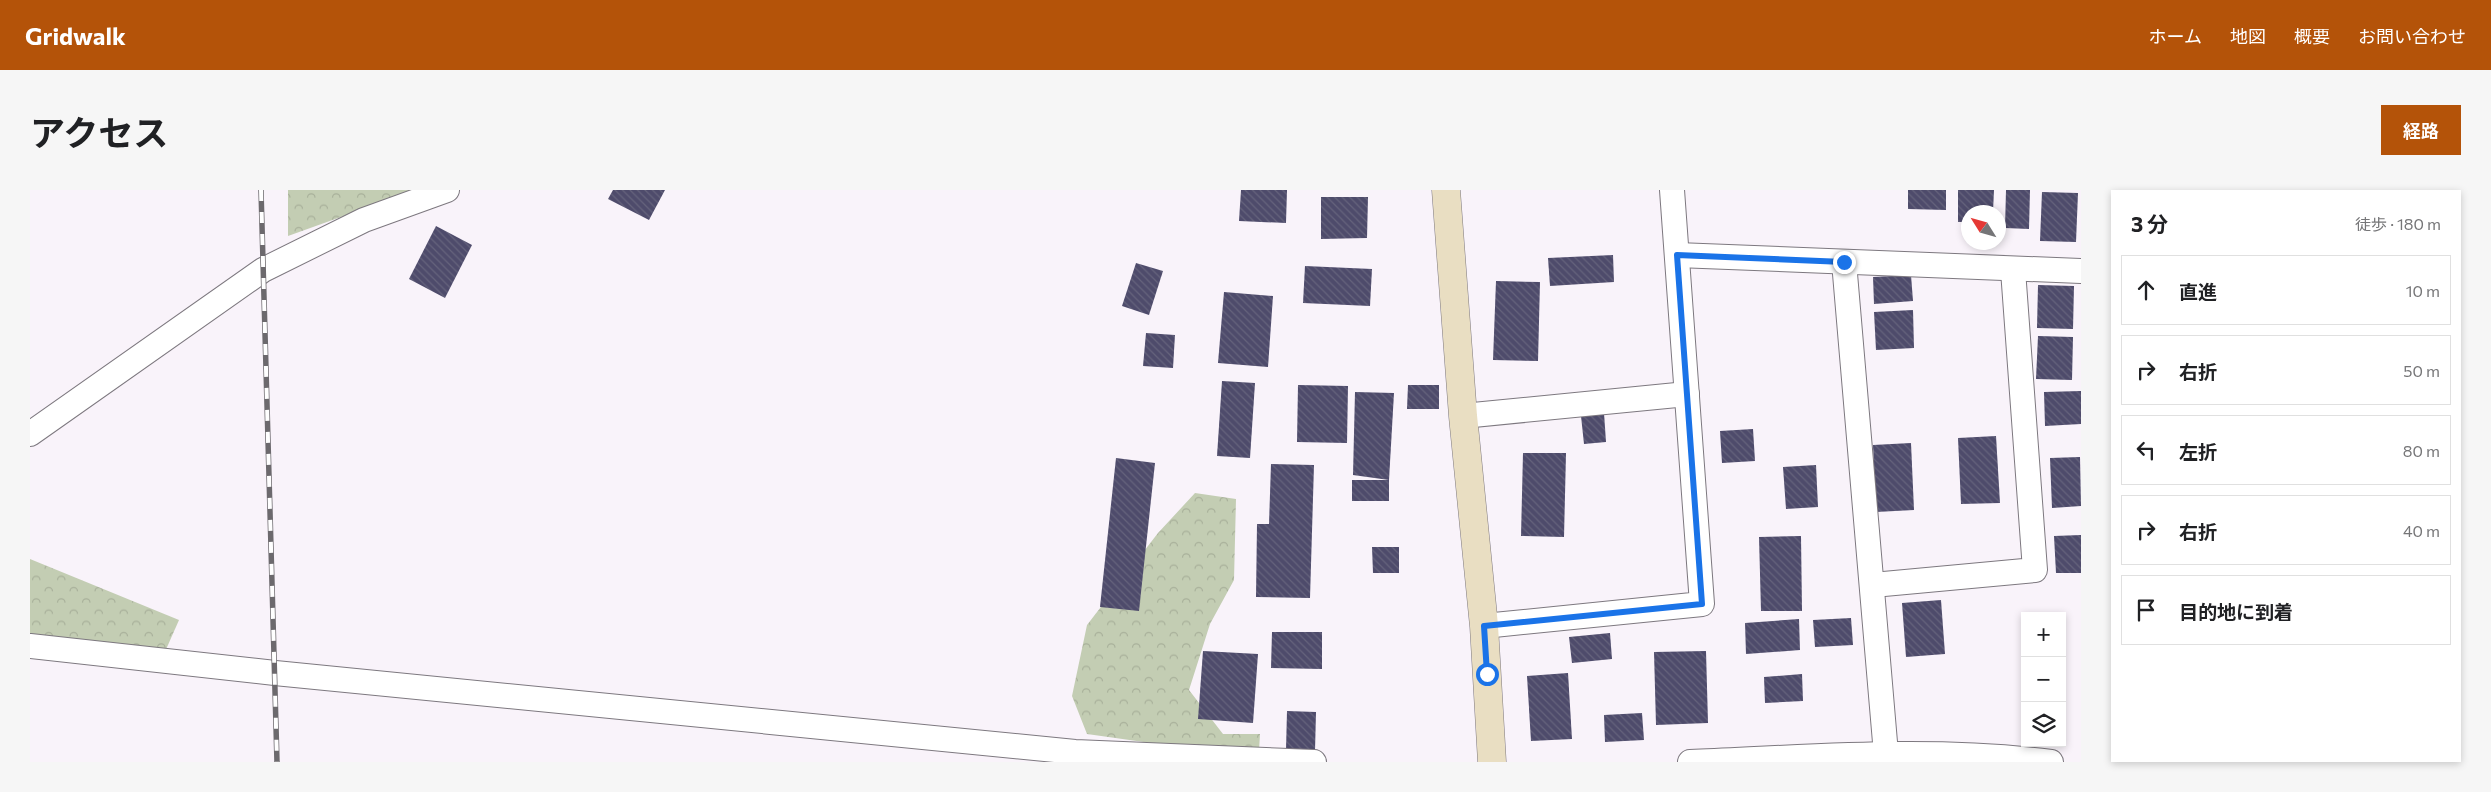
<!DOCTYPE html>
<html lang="ja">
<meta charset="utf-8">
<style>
:root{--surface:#fff;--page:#f6f6f6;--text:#202124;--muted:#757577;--line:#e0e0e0;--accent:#b45309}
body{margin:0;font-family:Commissioner,"Noto Sans JP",sans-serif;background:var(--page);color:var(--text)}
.controls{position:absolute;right:15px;bottom:15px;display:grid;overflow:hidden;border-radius:0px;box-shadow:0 2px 8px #0003}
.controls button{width:45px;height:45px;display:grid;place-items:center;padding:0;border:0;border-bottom:1px solid var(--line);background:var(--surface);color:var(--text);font:25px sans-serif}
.compass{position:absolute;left:1931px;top:15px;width:45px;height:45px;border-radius:50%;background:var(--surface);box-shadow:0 2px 8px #0003;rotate:307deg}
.stop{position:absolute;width:15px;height:15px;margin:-11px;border:4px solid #1a73e8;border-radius:50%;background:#fff}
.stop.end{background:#1a73e8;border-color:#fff;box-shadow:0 1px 5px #0008}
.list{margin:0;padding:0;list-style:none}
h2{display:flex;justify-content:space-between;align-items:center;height:65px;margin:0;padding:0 20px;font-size:21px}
h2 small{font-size:16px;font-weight:400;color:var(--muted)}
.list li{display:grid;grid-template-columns:32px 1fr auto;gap:15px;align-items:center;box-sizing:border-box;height:70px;margin:0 10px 10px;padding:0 10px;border:1px solid var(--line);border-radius:0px}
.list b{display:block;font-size:19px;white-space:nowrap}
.list em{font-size:16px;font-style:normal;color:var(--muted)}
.icon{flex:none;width:28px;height:28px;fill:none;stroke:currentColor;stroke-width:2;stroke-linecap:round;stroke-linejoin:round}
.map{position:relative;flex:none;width:2051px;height:572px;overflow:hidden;border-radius:0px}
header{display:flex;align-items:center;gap:30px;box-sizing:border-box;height:70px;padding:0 25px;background:var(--accent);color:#fff}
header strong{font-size:24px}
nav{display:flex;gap:28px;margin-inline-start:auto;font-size:18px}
.intro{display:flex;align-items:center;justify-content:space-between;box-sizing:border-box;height:120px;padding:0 30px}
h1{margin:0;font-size:35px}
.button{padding:12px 22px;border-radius:0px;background:var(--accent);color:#fff;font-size:18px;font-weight:700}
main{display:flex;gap:30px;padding:0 30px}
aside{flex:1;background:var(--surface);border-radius:0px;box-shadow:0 2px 8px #0003}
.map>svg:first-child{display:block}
.forest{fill:url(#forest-crowns)}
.building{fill:url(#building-back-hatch)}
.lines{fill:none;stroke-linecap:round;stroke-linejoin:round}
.street-casing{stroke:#7d787f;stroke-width:26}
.secondary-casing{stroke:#7d787f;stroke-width:29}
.street{stroke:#fff;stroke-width:24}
.secondary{stroke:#e9dec2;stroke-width:28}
.rail-casing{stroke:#6c696d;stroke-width:5.5}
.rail{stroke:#fff;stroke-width:4;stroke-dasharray:11;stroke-linecap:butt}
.route{stroke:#1a73e8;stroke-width:6}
</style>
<header>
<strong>Gridwalk</strong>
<nav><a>ホーム</a><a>地図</a><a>概要</a><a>お問い合わせ</a></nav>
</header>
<div class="intro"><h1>アクセス</h1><a class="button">経路</a></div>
<main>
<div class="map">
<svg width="2051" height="572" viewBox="0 0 2051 572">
<defs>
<pattern id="forest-crowns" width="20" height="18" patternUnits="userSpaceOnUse" patternTransform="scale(1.25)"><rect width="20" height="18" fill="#c3cdb3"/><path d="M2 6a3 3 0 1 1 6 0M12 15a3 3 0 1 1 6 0" fill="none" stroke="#a8b09a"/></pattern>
<pattern id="building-back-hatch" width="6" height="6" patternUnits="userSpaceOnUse" patternTransform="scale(1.25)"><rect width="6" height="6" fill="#4e4b6b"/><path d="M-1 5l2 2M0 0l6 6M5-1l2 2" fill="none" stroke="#65637c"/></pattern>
</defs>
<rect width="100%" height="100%" fill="#f9f3fa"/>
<!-- forest -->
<g class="forest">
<path d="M258 0H386L258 46Z"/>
<path d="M1165 303 1206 309 1204 390 1180 434 1159 500 1193 544H1230L1229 561 1142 556 1057 544 1042 506 1057 435 1128 343Z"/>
<path d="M0 369 149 430 134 464 0 449Z"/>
</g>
<!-- building -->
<g class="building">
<path d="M583 0H635L619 30 578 9Z"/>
<path d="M1211 0H1257L1256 33 1209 31Z"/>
<path d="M1878 0H1916V20L1878 19Z"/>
<path d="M1928 0H1964L1963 22H1938V32H1928Z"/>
<path d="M1976 0H2000L1999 39 1975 38Z"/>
<path d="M2012 2 2048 3 2046 52 2010 51Z"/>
<path d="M1291 7H1338L1337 48 1291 49Z"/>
<path d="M406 36 442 55 415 108 379 89Z"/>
<path d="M1583 65 1584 92 1520 96 1518 68Z"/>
<path d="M1106 73 1133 81 1119 125 1092 116Z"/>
<path d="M1275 76 1342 79 1340 116 1273 113Z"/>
<path d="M1881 85 1883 111 1844 114 1843 87Z"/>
<path d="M1466 91 1510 92 1508 171 1463 170Z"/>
<path d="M2008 95 2044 96 2043 139 2007 138Z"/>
<path d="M1194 102 1243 106 1238 177 1188 173Z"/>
<path d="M1883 120 1884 158 1846 160 1844 122Z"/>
<path d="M1116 143 1145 145 1143 178 1113 176Z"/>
<path d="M2008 146 2043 147 2042 190 2006 189Z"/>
<path d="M1192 191 1225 193 1220 268 1187 266Z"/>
<path d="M1268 195 1318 196 1317 253 1267 252Z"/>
<path d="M1378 195H1409V219H1377Z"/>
<path d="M2051 201V234L2015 236 2014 202Z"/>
<path d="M1325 202 1364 203 1359 290 1323 285Z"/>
<path d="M1574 223 1576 252 1554 254 1551 226Z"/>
<path d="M1723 239 1725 271 1692 273 1690 241Z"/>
<path d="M1966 246 1970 313 1931 314 1928 248Z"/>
<path d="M1881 253 1884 320 1846 322 1843 255Z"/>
<path d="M1493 263H1536L1534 347 1491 346Z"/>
<path d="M2050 267 2051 316 2022 318 2020 268Z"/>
<path d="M1086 268 1125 273 1109 421 1070 417Z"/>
<path d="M1241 274 1284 275 1280 408 1226 407 1227 334H1239Z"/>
<path d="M1786 275 1788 317 1756 319 1753 277Z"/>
<rect x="1322" y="290" width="37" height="21"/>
<path d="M2051 345V383H2026L2024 346Z"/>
<path d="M1771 346 1772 421H1731L1729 347Z"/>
<path d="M1342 357H1369V383H1343Z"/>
<path d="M1911 410 1915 464 1876 467 1872 413Z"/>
<path d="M1821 428 1823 455 1785 457 1783 430Z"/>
<path d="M1769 429 1770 460 1716 464 1715 433Z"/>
<path d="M1242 442H1292V479L1241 478Z"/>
<path d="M1580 443 1582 469 1542 473 1539 447Z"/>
<path d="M1173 461 1228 464 1223 533 1168 529Z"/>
<path d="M1676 461 1678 533 1626 535 1624 462Z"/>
<path d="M1538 483 1542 549 1501 551 1497 486Z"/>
<path d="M1772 484 1773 511 1735 513 1734 487Z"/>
<path d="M1257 521 1286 522 1285 561 1256 560Z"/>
<path d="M1612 523 1614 550 1575 552 1574 525Z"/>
</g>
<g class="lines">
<!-- street casing -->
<g class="street-casing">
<g id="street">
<path d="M1647 65 2051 81"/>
<path d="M1814 72 1856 564"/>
<path d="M1433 226 1657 204"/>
<path d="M0 244 233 80 334 30 417 0"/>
<path d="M1843 395 2005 380 1983 80"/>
<path d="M1454 436 1672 414 1642 0"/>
<path d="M0 456 245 483 1045 562 1284 572"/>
<path d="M1660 572C1780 567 1902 557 2021 572"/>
</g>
</g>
<!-- secondary casing -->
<g class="secondary-casing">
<path id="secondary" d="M1416 0 1433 226 1454 436 1462 572"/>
</g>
<!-- street -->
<use href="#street" class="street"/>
<!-- secondary -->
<use href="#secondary" class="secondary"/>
<!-- rail casing -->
<g class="rail-casing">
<path id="rail" d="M231 0 247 572"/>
</g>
<!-- rail -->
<use href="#rail" class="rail"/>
</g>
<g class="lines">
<!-- route -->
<path class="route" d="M1457 484 1454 436 1672 414 1647 65 1814 72"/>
</g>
</svg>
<div class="controls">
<button>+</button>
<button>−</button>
<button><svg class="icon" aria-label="layers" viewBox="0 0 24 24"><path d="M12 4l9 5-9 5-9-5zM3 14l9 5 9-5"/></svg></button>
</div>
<svg class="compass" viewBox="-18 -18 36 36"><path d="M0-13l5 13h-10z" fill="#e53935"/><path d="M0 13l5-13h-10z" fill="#757577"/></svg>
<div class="stop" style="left:1457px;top:484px"></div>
<div class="stop end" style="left:1814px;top:72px"></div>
</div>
<aside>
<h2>3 分<small>徒歩 · 180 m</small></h2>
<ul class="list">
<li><svg class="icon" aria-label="ahead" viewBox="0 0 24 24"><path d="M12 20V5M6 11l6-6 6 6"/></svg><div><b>直進</b></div><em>10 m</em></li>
<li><svg class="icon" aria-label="right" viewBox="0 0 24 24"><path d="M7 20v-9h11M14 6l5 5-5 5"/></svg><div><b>右折</b></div><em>50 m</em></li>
<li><svg class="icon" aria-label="left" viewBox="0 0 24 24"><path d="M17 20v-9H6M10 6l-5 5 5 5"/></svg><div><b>左折</b></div><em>80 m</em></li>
<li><svg class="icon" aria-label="right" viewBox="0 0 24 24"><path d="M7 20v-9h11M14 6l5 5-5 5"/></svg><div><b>右折</b></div><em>40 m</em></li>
<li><svg class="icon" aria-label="arrive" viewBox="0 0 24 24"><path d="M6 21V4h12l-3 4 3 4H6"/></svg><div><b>目的地に到着</b></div></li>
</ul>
</aside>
</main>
